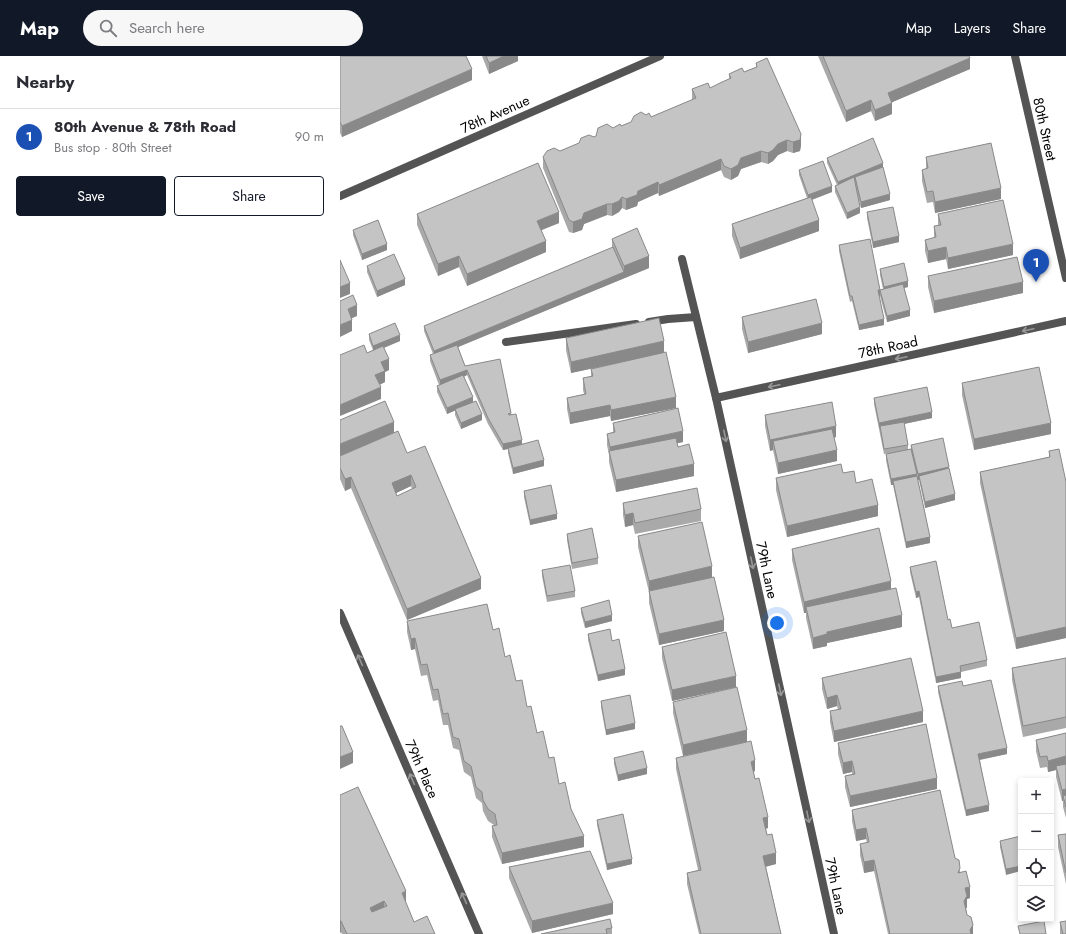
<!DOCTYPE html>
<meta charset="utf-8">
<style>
:root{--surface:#fff;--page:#f7f7f7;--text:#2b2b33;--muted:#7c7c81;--line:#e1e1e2;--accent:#111827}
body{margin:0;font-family:Jost,sans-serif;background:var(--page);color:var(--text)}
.controls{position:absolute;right:12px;bottom:12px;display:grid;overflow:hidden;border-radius:4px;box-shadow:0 2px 6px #0003}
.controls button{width:36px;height:36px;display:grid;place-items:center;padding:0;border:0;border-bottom:1px solid var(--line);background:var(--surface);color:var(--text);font:20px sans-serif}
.you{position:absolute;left:437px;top:567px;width:14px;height:14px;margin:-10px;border:3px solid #fff;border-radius:50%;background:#1a73e8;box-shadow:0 0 0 6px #1a73e833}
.badge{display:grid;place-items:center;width:26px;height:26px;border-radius:50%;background:var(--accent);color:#fff;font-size:13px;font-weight:700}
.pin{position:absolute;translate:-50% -33px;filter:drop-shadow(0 1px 2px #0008)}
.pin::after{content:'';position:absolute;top:21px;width:14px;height:12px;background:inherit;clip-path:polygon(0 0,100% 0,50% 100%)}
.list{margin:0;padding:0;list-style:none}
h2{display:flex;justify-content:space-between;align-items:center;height:52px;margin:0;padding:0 16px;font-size:17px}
h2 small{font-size:13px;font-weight:400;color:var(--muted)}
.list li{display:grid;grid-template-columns:26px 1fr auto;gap:12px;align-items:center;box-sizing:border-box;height:56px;padding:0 16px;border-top:1px solid var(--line)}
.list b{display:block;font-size:15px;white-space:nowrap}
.list p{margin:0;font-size:13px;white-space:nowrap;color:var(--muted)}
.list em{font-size:13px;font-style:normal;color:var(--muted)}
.actions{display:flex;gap:8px;padding:12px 16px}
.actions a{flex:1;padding:9px 0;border:1px solid var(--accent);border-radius:4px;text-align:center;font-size:14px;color:var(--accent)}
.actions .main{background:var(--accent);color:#fff}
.icon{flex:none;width:22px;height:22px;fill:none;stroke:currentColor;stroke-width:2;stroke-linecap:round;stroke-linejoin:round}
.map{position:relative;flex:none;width:726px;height:878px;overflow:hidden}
header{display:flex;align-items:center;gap:24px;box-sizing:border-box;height:56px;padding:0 20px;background:var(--accent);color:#fff}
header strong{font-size:19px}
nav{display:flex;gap:22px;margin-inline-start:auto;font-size:14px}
.search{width:280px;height:36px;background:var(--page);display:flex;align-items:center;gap:10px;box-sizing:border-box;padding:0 14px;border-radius:22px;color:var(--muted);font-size:15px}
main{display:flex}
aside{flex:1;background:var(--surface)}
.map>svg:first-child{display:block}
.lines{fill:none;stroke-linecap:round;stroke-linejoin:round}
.service{stroke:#545454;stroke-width:8}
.minor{stroke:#545454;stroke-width:8}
.wall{fill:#a9a9a9;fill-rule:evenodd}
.shaded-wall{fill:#898989}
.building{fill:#c4c4c4;stroke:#898989;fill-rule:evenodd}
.oneway{stroke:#989898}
.labels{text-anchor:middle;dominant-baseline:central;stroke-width:3;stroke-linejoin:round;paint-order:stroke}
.street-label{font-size:14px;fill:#000;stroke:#fff}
</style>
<header>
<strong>Map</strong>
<div class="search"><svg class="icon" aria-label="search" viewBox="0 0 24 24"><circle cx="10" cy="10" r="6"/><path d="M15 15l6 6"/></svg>Search here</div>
<nav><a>Map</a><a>Layers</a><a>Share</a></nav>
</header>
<main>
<aside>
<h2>Nearby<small></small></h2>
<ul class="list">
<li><span class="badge" style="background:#1a4fb4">1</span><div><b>80th Avenue &amp; 78th Road</b><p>Bus stop · 80th Street</p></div><em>90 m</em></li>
</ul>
<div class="actions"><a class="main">Save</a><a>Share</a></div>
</aside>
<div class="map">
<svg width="726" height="878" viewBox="0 0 726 878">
<rect width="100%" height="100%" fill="#fff"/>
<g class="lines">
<!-- service -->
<g class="service">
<path d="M309 266 328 263 356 261"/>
<path d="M166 286 296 268"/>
</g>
<!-- minor -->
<g class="minor">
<path d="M675 0 726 222"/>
<path d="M0 140 320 0"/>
<path d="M342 203 376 342 494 878"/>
<path d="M376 342 726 265"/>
<path d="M0 557 139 878"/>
</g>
</g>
<!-- wall -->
<g class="wall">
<path d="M0 0 132 24 2 81 0 77Z"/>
<path d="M142 0H178V5L149 18Z"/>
<path d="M478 0H629L630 13 552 46V58L535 65 531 55 506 66Z"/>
<path d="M416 7 461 89 460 95 453 97 447 95 438 99 433 105 428 108 421 106 401 113 398 120 391 124 384 121 381 114 319 140 318 137 298 146 297 150 286 154 282 152 279 156 272 160 267 159 244 168 242 174 233 177 229 176 203 112V101L220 95 256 80 273 72 311 61 352 44V33L370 32 389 23V18L404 16 416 11Z"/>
<path d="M586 101 661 143 595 157 593 146 587 147 582 125V114L586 113Z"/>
<path d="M487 102 543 113 550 144 521 152 516 133 520 157 507 163 495 136V130L497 129 487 107Z"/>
<path d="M459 114 492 136 472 144 479 175 400 203 392 180V168L467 142 459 119Z"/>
<path d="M527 156 559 186 533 192 527 162Z"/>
<path d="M77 158 219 167 201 174 206 196 127 230 119 211 98 220 77 169Z"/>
<path d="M598 158 673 199 608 213 606 203 588 207 585 195V184L594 182V170H598Z"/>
<path d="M13 174 47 194 22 204 13 179Z"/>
<path d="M272 183 309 212 118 291 125 310 171 357 182 388 204 410 173 418 168 397V393L163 394 148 368 127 319 124 321 133 346 142 364 121 373 115 359V354L107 358 97 336V330L99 329 90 305V299L93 298 84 275V270L272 192Z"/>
<path d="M499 189 540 234 543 233 540 219V213L568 231 564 232 570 260 547 266 540 240H539L544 269 519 274 512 245 510 246 499 195Z"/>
<path d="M27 210 65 229 37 241 27 216Z"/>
<path d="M588 220 683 237 594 257 588 231Z"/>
<path d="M402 261 482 278 408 297 402 273Z"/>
<path d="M29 278 60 285 44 292 49 314 45 316V326L39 329 41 343 27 297 33 294 29 284Z"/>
<path d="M226 282 324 297 231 317 226 294Z"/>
<path d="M251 313 336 352 271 365 270 360 230 368 227 353V342L244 338 243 334V322L251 321Z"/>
<path d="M622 327 711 378 634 394 622 339Z"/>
<path d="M534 342 592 362 564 368 568 389V394L571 393V389L609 413 615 444 585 452 579 424H578L590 487 566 492 553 429H551L546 404V398L550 397 544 398 534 348Z"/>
<path d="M425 359 496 381 494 382 497 405 438 418 433 394 430 395 425 370Z"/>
<path d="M273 367 343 386 337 387 338 391 354 420 276 436 269 406V399L267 389V378L273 376Z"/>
<path d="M709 395 726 426V582L676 593 640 427V416L709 401Z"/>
<path d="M67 397 141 533 67 564 11 432 5 435 0 423V400ZM71 430 72 433 57 440 56 437Z"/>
<path d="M503 417 516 427 538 460 447 481 436 434V422Z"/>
<path d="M184 435 217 463 190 469 184 441Z"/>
<path d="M283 447 361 453V465L295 478 293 469 285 471 283 459Z"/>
<path d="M227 478 258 502V508L232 513 227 484Z"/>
<path d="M298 480 372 521 384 575 319 589 309 547V536L298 491Z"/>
<path d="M452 493 551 533 562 571 487 587V590L473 593 466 562V557H464L452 504Z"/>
<path d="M570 511 608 564 612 572 647 604V610L621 616V622L596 627 579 541 576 542 570 516Z"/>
<path d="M202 514 235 535V541L207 546 202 520Z"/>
<path d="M241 552 272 565 245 572 241 557Z"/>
<path d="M67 565 153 574 187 651 197 677 209 702 219 728 231 753 244 791 162 808 152 781V770L154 769 148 765 143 755 142 747 136 742 131 721 124 716 119 694 113 692 108 669H103L98 644 93 645 87 619 81 620 75 593 71 594 67 576Z"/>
<path d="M248 578 272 585 285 619 258 625 248 584Z"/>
<path d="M322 591 396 631 332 645 322 602Z"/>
<path d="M726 602V672L683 681 672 624V612Z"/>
<path d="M482 622 583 666 494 686 490 666V655L498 654 497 650 487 653 482 633Z"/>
<path d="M598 630H623L667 698 640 704 649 755 626 760 598 636Z"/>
<path d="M261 645 295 673 266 679 261 651Z"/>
<path d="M333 646 407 686 343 700 333 657Z"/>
<path d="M726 677V762L723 751V745H722L716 721V714L708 716 707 711 700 712 696 695V684Z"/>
<path d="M498 687 597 733 510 751 505 731V720L512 718V716L503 718 498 698Z"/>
<path d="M274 702 307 718 278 725 274 708Z"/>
<path d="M336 702 415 715 413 716 428 772 426 773 427 779 436 808 426 811 441 878H359L347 828V817L358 814 336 713Z"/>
<path d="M0 739 74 866 95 878H2L1 876 0 877Z"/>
<path d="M512 754 615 802 630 842 627 843V851L626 853 627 859 633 878H548L534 815 524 817 520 799V788L527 787 526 783 516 785 512 765Z"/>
<path d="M257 764 292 808 267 814 257 769Z"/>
<path d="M726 778V828L718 791V779Z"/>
<path d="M681 780 666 819 660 791V785Z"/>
<path d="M169 811 273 858 192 877 169 822Z"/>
<path d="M720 866 726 878H720Z"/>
<path d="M272 872V878H201Z"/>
</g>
<!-- shaded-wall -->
<g class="shaded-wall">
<path d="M164 0H178V5L149 18V7Z"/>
<path d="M630 2V13L548 48V37Z"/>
<path d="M132 13V24L2 81V70Z"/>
<path d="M531 44V55L506 66V55Z"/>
<path d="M552 47V58L535 65V54Z"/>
<path d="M461 78V89L460 95 453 97V86Z"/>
<path d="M447 84V95L438 99 433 105 428 108V97L438 88Z"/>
<path d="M421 95V106L401 113 398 120 391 124V113L401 102Z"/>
<path d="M381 103V114L319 140V129Z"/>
<path d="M543 107V113L515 121V125L498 132V126Z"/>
<path d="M318 126V137L298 146 297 150 286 154V143L298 135Z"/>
<path d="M492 130V136L468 145V139Z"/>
<path d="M661 132V143L595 157V146Z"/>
<path d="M550 138V144L521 152V146Z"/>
<path d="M282 141V152L279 156 272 160V148Z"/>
<path d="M267 148V159L244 168 242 174 233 177V166L244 157Z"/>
<path d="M520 151V157L507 163V157Z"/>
<path d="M219 156V167L197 176V165Z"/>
<path d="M479 164V175L400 203V192Z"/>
<path d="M559 180V186L533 192V186Z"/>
<path d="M206 185V196L127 230V218Z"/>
<path d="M47 188V194L22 204V198Z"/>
<path d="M673 188V199L608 213V202Z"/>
<path d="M606 191V203L588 207V195Z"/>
<path d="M119 200V211L98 220V208Z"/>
<path d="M309 200V212L94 301V295L284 216V210Z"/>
<path d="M65 223V229L37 241V235Z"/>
<path d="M568 225V231L544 236V231Z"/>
<path d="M683 226V237L594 257V245Z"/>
<path d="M10 227V238L0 242V231Z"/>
<rect x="538" y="234" width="2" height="6"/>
<path d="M17 249V260L8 264V253Z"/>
<path d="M570 254V260L547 266V260Z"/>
<path d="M544 263V269L519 274V269Z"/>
<path d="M12 264V275L0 281V269Z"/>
<path d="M482 267V278L408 297V286Z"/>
<path d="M60 279V285L33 296V290Z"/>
<path d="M324 285V297L231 317V306Z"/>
<path d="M49 303V314L45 316V326L35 331V319L41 306Z"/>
<path d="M127 314V319L100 330V324Z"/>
<path d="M41 331V343L0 360V349Z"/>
<path d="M133 341V347L107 358V352Z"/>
<path d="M336 341V352L271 365V354Z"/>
<path d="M270 349V360L230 368V357Z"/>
<path d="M592 356V362L540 373V370L539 373V367Z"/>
<path d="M142 358V364L121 373V367Z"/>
<path d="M54 366V377L0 400V388Z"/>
<path d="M711 367V378L634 394V383Z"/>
<path d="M496 370V381L435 394 433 385V394L430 395V384Z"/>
<path d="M343 375V386L271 402 270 399V391Z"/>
<path d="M182 384V390L163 394V388Z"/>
<path d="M497 394V405L438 418V407Z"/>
<path d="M204 404V410L173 418V412Z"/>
<path d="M354 408V420L276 436V424Z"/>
<path d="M609 411V416L579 420V424H578V418Z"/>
<path d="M577 418V423L553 425V429H551V423Z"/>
<path d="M71 419V430L52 439V427Z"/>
<path d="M11 421V432L5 435V423Z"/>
<path d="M615 438V444L585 452V446Z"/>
<path d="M538 449V460L447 481V470Z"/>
<path d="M293 457V469L285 471V459Z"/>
<path d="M217 458V463L190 469V464Z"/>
<path d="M590 481V487L566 492V486Z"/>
<path d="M372 510V522L309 536V525Z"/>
<path d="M141 522V533L67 564V553Z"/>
<path d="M551 525V536L466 551V557H464V546Z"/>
<path d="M579 535V541L576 542V536Z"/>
<path d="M272 559V565L245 572V566Z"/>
<path d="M562 559V571L487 587V590L473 593V582L487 576Z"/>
<path d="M384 564V575L319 589V578Z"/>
<path d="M726 571V582L676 593V582Z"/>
<path d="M75 582V593L71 594V583Z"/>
<path d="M285 613V619L258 625V619Z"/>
<path d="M621 616V622L596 627V621Z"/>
<path d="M396 620V631L332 645V634Z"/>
<path d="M497 639V650L487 653V642Z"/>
<path d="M583 655V666L494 686V675Z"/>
<path d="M295 667V673L266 679V674Z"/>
<path d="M407 674V686L343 700V689Z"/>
<path d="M667 692V698L638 704V698Z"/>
<path d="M13 696V707L0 713V701Z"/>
<path d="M726 700V712L716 710V714L708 716V705Z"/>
<path d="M415 704V715L411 717V706Z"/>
<path d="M512 705V716L503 718V707Z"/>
<path d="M307 712V718L278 725V719Z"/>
<path d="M597 722V733L510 751V740Z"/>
<path d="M726 733V744L723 740V745H722V734Z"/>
<path d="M649 749V755L626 760V754Z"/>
<path d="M428 761V772L423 773V762Z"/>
<path d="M526 772V783L516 785V774Z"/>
<path d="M244 780V791L162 808V797Z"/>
<path d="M436 797V808L423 811V800Z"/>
<path d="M292 803V808L267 814V808Z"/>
<path d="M534 804V815L524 817V806Z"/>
<path d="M681 810V815L666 819V813Z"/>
<path d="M630 831V842L627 843V851L624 856 625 832Z"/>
<path d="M66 835V847L62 837Z"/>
<path d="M44 845V856L30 863V852Z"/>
<path d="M273 847V858L192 877V865Z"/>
<path d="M0 865H1V876L0 877Z"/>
<path d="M633 869V878H630V874Z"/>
</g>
<!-- building -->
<g class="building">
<path d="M0 0H126L132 13 2 70 0 66Z"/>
<path d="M146 0H164L149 7Z"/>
<path d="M483 0H629L630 2 548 37 552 47 535 54 531 44 506 55Z"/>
<path d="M427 2 461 78 460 84 453 86 447 84 438 88 433 94 428 97 421 95 401 102 398 109 391 113 384 110 381 103 319 129 318 126 298 135 297 139 286 143 282 141 279 145 272 148H267L244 157 242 163 233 166 229 164 203 101 207 95 214 92 220 95 239 87 241 82 249 79 254 81 256 80 258 72 267 68 273 72 280 68 281 70 291 66 294 60 301 56 306 59 309 57 311 61 356 42 352 33 368 27 370 32 380 27 391 22 389 18 402 12 404 16 417 11 416 7Z"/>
<path d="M533 82 543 107 498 126 487 102Z"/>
<path d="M651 87 661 132 595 146 593 135 587 136 582 114 588 112 586 101Z"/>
<path d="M483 105 492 130 468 139 459 114Z"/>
<path d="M198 107 219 156 197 165 206 185 127 218 119 200 98 208 77 158Z"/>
<path d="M543 111 550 138 521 146 515 121Z"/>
<path d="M514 121 520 151 507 157 495 130Z"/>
<path d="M471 141 479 164 400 192 392 168Z"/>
<path d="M663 144 673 188 608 202 606 191 588 195 585 184 596 181 594 170 601 169 598 158Z"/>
<path d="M553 151 559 180 533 186 527 156Z"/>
<path d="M38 164 47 188 22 198 13 174Z"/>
<path d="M297 172 309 200 284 210 272 183Z"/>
<path d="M530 183 540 234 563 228 570 254 547 260 540 234H538L544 263 519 269 512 240H510L499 189Z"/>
<path d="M273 191 284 216 94 295 84 270Z"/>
<path d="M54 198 65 223 37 235 27 210Z"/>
<path d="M677 201 683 226 594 245 588 220Z"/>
<path d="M0 204 10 227 0 231Z"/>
<path d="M564 207 568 225 544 231 540 213Z"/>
<path d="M13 239 17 249 8 253 12 264 0 269V245Z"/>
<path d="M476 243 482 267 408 286 402 261Z"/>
<path d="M319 262 324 285 231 306 226 282Z"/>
<path d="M55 267 60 279 33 290 29 278Z"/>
<path d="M24 289 27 297 43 290 49 303 41 306 45 315 35 319 41 331 0 349V299Z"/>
<path d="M117 289 125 310 160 303 171 357 168 358 169 359 176 358 182 384 163 388 148 362 127 314 100 324 90 299Z"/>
<path d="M326 296 336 341 271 354 270 349 230 357 227 342 246 338 243 322 253 320 251 313Z"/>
<path d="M699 311 711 367 634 383 622 327Z"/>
<path d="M123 319 133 341 107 352 97 330Z"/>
<path d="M587 331 592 356 539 367 534 342Z"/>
<path d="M45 345 54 366 0 388V364Z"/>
<path d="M136 345 142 358 121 367 115 353Z"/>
<path d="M492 346 496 370 430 384 425 359Z"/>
<path d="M338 352 343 375 270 391 267 378 275 376 273 367Z"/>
<path d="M564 366 568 389 544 393 540 370Z"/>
<path d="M492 373 497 394 438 407 433 385Z"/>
<path d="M58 375 67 397 85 390 141 522 67 553 11 421 5 423 0 412V400ZM71 419 76 431 57 440 52 427Z"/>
<path d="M336 382 338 391 349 388 354 408 276 424 269 395Z"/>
<path d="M603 382 609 411 578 418 571 389Z"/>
<path d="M198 384 204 404 173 412 168 392Z"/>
<path d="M571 393 577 418 551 423 546 398Z"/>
<path d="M719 393 726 426V571L676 582 640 416 710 401 709 395Z"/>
<path d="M501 408 503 417 514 415 516 427 532 423 538 449 447 470 436 422Z"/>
<path d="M609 412 615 438 585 446 579 420Z"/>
<path d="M577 420 590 481 566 486 553 425Z"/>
<path d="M211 429 217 458 190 464 184 435Z"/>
<path d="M357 432 361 453 295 467 293 457 285 459 283 447Z"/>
<path d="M362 466 372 510 309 525 298 480Z"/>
<path d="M252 472 258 502 232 507 227 478Z"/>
<path d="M539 472 551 525 464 546 452 493Z"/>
<path d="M596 505 608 564 610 563 612 572 639 566 647 604 620 610 621 616 596 621 579 535 576 536 570 511Z"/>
<path d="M230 509 235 535 207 540 202 514Z"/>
<path d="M374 521 384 564 319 578 309 535Z"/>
<path d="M556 532 562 559 487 576V578L473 582 466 551Z"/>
<path d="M269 544 272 559 245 566 241 552Z"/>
<path d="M147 548 153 574 159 572 165 601 170 599 176 625 182 624 187 651 191 650 197 677 203 675 209 702 214 701 219 728 225 726 231 753 244 780 162 797 152 770 157 769 155 758 148 753 143 744 142 736 136 731 131 710 124 705 119 683 113 681 108 657 103 658 98 633 93 634 87 608 81 609 75 582 71 583 67 565Z"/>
<path d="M270 573 272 585 279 583 285 613 258 619 248 578Z"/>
<path d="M386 576 396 620 332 634 322 591Z"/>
<path d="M571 602 583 655 494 675 490 655 501 653 497 639 487 642 482 622Z"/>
<path d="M726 602V661L683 670 672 612Z"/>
<path d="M651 624 667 692 638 698 649 749 626 754 598 630 622 625 623 630Z"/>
<path d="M397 631 407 674 343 689 333 646Z"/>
<path d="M290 639 295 667 266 674 261 645Z"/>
<path d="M586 668 597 722 510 740 505 720 515 718 512 705 503 707 498 687Z"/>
<path d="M0 670H2L13 696 0 701Z"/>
<path d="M726 677V700L708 705 707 700 700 701 696 684Z"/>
<path d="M411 685 415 704 411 706 413 714 415 723 419 722 428 761 423 762 427 779 432 778 436 797 423 800 441 878H361L347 817 361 814 336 702Z"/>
<path d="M303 695 307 712 278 719 274 702Z"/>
<path d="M726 708V733L722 734 716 710Z"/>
<path d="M18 731 66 835 62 837 74 866 87 860 95 878H7L1 865H0V739ZM44 845 47 850 32 856 30 852Z"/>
<path d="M600 734 615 802 619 804 620 812 618 817 626 815 630 831 625 832 627 840 624 845 627 859 631 861 633 869 630 874 631 878H550L534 804 524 806 520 788 529 786 526 772 516 774 512 754Z"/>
<path d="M726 739V751L723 740Z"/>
<path d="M283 758 292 803 267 808 257 764Z"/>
<path d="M726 778V817L718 779Z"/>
<path d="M681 780V810L666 813 660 785Z"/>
<path d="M250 795 273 847 192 865 169 811Z"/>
<path d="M270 863 272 872 266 873 267 878H201Z"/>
<path d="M704 865 706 878H680L678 870Z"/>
<path d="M726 865V878H723L720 866Z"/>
</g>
<!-- one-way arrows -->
<defs><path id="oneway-shaft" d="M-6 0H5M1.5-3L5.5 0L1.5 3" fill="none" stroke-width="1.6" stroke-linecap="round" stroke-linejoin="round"/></defs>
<g class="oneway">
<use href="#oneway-shaft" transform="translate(688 274) rotate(168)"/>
<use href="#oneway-shaft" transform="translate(561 302) rotate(168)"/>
<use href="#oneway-shaft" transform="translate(434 330) rotate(168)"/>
<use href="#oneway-shaft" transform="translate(385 380) rotate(78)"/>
<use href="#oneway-shaft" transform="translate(412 507) rotate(78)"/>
<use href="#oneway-shaft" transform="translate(20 604) rotate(-114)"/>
<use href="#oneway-shaft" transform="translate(440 634) rotate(78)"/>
<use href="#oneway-shaft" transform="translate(72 723) rotate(-114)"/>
<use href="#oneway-shaft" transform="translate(468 761) rotate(78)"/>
<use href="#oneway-shaft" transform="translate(124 842) rotate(-114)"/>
</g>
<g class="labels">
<!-- street labels -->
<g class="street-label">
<text transform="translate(155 58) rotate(-24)">78th Avenue</text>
<text transform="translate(705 73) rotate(77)">80th Street</text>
<text transform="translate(548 291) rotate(-12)">78th Road</text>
<text transform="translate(427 514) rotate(78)">79th Lane</text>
<text transform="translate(82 713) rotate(66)">79th Place</text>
<text transform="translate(496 830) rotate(78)">79th Lane</text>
</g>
</g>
</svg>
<div class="controls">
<button>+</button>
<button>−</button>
<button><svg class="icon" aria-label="locate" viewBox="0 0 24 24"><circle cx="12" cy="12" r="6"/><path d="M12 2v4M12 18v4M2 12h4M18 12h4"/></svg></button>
<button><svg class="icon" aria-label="layers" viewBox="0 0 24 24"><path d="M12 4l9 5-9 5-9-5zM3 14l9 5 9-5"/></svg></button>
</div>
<div class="you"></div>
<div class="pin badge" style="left:696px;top:226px;background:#1a4fb4">1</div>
</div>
</main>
